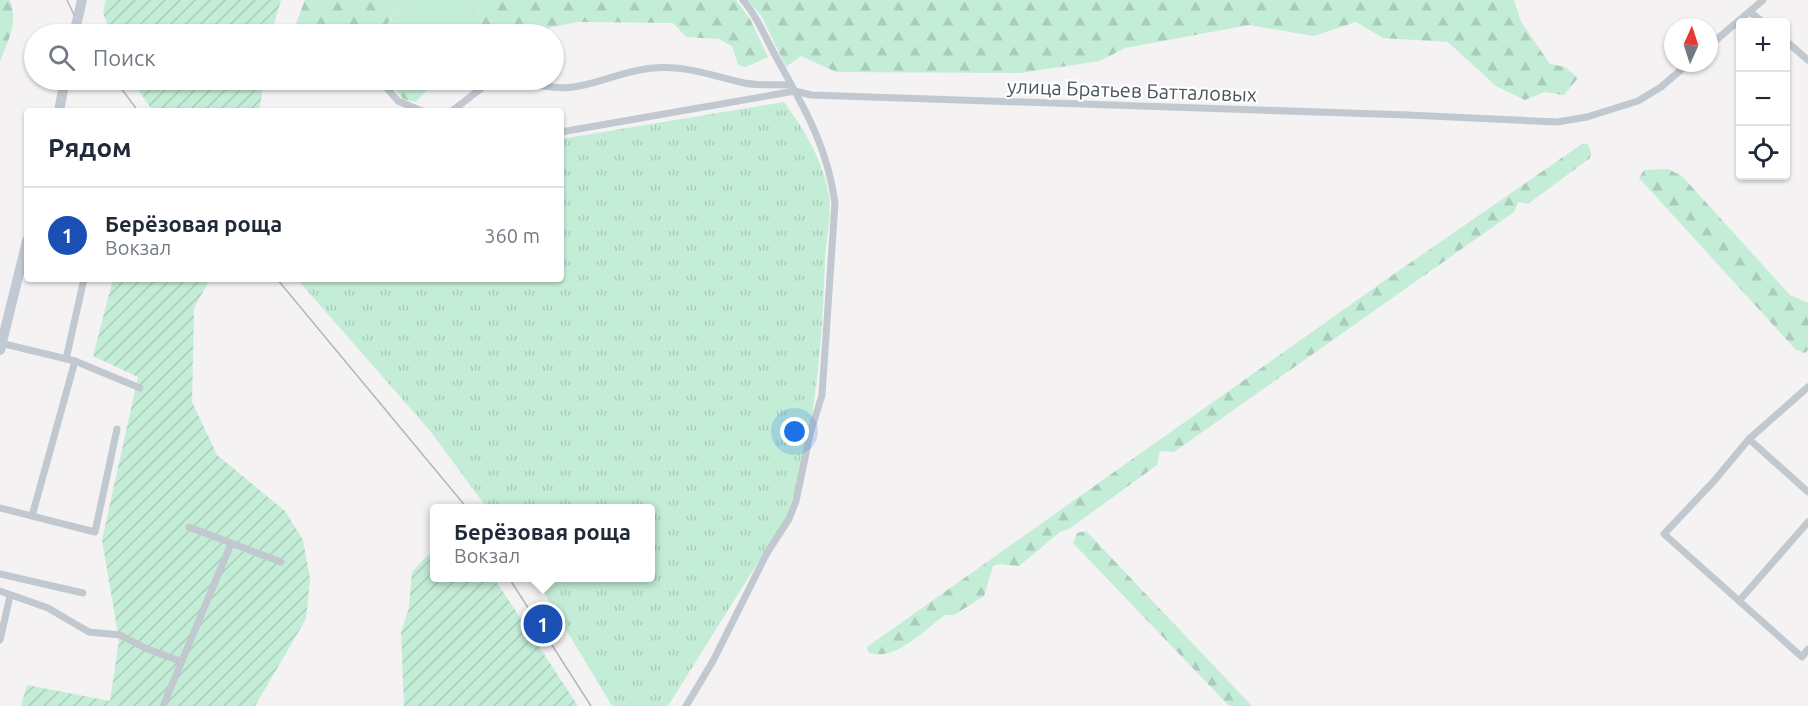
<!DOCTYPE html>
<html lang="ru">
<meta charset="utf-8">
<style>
:root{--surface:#fff;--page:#f2f2f3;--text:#1f2937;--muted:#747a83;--line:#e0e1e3;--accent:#2669da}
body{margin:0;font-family:Ubuntu,sans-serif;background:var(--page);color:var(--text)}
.controls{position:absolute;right:18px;top:18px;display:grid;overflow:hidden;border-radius:6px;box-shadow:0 2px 4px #0004}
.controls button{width:54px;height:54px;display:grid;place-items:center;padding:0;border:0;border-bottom:2px solid var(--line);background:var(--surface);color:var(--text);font:30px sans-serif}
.compass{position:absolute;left:1664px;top:18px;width:54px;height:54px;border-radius:50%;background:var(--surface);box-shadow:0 2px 4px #0004;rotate:3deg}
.you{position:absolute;left:795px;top:432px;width:21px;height:21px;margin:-15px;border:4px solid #fff;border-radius:50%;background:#1a73e8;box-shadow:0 0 0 9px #1a73e833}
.badge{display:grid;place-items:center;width:39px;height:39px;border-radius:50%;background:var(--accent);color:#fff;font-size:20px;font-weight:700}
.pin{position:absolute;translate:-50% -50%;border:3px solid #fff;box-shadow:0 2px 6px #0006}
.popup{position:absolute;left:430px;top:504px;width:225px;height:78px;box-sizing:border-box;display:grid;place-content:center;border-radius:6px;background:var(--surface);filter:drop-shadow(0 2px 4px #0005);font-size:20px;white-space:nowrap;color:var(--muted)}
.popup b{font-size:22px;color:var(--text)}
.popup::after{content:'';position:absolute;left:50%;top:100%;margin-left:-12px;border:12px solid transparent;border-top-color:var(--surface)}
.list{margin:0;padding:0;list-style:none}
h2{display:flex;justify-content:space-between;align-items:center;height:78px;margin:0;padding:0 24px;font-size:26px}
h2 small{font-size:20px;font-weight:400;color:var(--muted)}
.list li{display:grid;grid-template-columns:39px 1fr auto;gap:18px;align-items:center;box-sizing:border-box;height:96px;padding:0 24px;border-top:2px solid var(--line)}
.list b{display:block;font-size:22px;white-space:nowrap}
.list p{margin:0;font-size:20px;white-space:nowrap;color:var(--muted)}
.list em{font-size:20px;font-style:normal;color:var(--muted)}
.icon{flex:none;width:33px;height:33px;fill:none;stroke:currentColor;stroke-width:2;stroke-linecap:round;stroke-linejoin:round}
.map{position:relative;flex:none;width:1808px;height:706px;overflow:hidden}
.search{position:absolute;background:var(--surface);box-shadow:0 2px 4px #0004;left:24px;top:24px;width:540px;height:66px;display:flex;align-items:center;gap:15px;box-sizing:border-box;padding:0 21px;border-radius:33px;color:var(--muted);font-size:22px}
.panel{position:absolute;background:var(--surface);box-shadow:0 2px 4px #0004;left:24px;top:108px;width:540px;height:174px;border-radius:6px}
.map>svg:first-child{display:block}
.grass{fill:#c4edd7}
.forest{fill:url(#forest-firs)}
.park{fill:url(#park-tufts)}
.garden{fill:url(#garden-furrows)}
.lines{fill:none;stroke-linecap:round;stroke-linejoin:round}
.street{stroke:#c1c8cf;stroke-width:7}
.secondary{stroke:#c1c9d4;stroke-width:10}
.rail{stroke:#b4b6bb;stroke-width:1.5}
.secondary-bridge{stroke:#c1c9d4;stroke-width:10}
.labels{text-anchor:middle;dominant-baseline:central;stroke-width:4.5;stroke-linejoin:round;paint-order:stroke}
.street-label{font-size:20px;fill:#4a545e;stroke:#fff}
</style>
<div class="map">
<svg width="1808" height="706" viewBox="0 0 1808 706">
<defs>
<pattern id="forest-firs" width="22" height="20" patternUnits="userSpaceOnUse" patternTransform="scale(1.5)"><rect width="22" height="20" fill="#c4edd7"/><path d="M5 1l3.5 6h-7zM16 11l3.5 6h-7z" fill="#aacdbb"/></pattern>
<pattern id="park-tufts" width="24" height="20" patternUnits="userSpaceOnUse" patternTransform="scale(1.5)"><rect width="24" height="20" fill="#c4edd7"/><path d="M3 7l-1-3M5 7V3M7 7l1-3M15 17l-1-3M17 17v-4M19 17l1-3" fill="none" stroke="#aacdbb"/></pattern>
<pattern id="garden-furrows" width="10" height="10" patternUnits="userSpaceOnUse" patternTransform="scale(1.5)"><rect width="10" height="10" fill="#c4edd7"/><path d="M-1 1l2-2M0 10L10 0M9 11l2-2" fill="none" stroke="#aacdbb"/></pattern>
</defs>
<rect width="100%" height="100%" fill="#f4f2f2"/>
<!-- grass -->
<path class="grass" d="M403 0H477L483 34H388L383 32Z"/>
<!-- forest -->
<g class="forest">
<path d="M0 0H10C18 23 9 39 0 61Z"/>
<path d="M305 0H403L383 31 388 34H292Z"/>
<path d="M477 0H736L750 19 768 57 746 67 738 65 732 46 719 39 686 37 673 23 578 22 552 27 534 34H483Z"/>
<path d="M748 0H1514L1521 22 1550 64 1565 67 1578 78 1564 95 1544 92 1525 100 1496 86 1448 42 1383 38 1356 22 1314 36 1249 25 1125 48 1100 61 1020 73 836 72 801 56 786 67 762 17Z"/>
<path d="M388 80H433V83L416 102 403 99Z"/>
<path d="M1582 144H1588L1591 152 1590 158 1528 204 1518 202 1514 212 1174 452 1160 451 1157 465 1069 529 1060 532 1019 566 1000 564 993 566 984 596 954 615H945C924 630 894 663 868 652L867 647 1391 276Z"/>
<path d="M1668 169 1682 176 1790 295 1808 303V350L1805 353 1796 350 1639 178 1644 170Z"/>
<path d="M1086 531 1252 706H1229L1073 543 1077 533Z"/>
</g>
<!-- park -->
<path class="park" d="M784 102C805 131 823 160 829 196 832 215 826 239 825 259 822 346 816 433 787 516L668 706H612L535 578H651V508H487L431 432 297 279H561V139Z"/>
<!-- garden -->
<g class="garden">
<path d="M106 0H281L271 34H111L103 13Z"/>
<path d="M131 80H264L259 111H153Z"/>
<path d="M113 279H210L194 308 192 402 217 455 285 511 303 540 310 579 306 619 255 706H21L27 685 110 701 119 640 102 540 138 377 93 356Z"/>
<path d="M435 553V578H494L578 706H404L401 632 409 608 412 572 427 556Z"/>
</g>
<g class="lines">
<!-- street -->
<g class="street">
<path d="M1750 12 1763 22"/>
<path d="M1786 41 1808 60"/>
<path d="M1709 46 1763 0"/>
<path d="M380 80 398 101 422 111"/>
<path d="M523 80C579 101 602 73 653 68 686 65 713 76 744 83 759 86 775 84 790 85"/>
<path d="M452 111 492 80"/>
<path d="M561 132 795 91 811 95 1408 115 1557 122 1587 117 1638 101 1661 87 1689 63"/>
<path d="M0 343 75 361 140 388"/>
<path d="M66 359 84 279"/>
<path d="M1808 387 1749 439 1714 481 1664 534 1802 657 1808 649"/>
<path d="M1749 439 1808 492"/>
<path d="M0 508 95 532 117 429"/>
<path d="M32 516 75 361"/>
<path d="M189 527 281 562"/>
<path d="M0 574 83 593"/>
<path d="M0 591 48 608 89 632 120 635 145 648 180 661"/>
<path d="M1739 601 1808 522"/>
<path d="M0 640 10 596"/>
<path d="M163 706 231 544"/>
<path d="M686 706 713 661 767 553 789 519 796 501 810 434 822 395 835 203C827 144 803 106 775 55 765 37 757 16 743 0"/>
</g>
<!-- secondary -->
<g class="secondary">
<path d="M59 111 65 80"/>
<path d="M0 350 27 241"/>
</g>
<!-- rail -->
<g class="rail">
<path d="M67 0 83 34"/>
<path d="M115 80 138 111"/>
<path d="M277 279 467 508"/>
<path d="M509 578 591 706"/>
</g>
<!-- secondary-bridge -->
<path class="secondary-bridge" d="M74 34 82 0"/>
</g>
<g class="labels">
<!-- street labels -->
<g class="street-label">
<text transform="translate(1132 90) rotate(2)">улица Братьев Батталовых</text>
</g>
</g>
</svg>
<div class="controls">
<button>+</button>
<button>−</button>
<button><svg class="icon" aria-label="locate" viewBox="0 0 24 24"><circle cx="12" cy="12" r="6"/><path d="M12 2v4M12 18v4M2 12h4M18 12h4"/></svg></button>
</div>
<svg class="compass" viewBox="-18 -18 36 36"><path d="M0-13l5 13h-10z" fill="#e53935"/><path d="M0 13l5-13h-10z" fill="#747a83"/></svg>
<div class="you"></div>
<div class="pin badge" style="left:543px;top:624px;background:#1a4fb4">1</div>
<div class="popup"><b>Берёзовая роща</b>Вокзал</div>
<div class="search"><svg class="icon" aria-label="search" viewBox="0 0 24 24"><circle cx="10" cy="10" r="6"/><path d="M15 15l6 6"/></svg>Поиск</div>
<section class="panel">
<h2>Рядом<small></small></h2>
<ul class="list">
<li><span class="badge" style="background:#1a4fb4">1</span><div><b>Берёзовая роща</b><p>Вокзал</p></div><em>360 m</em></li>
</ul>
</section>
</div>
